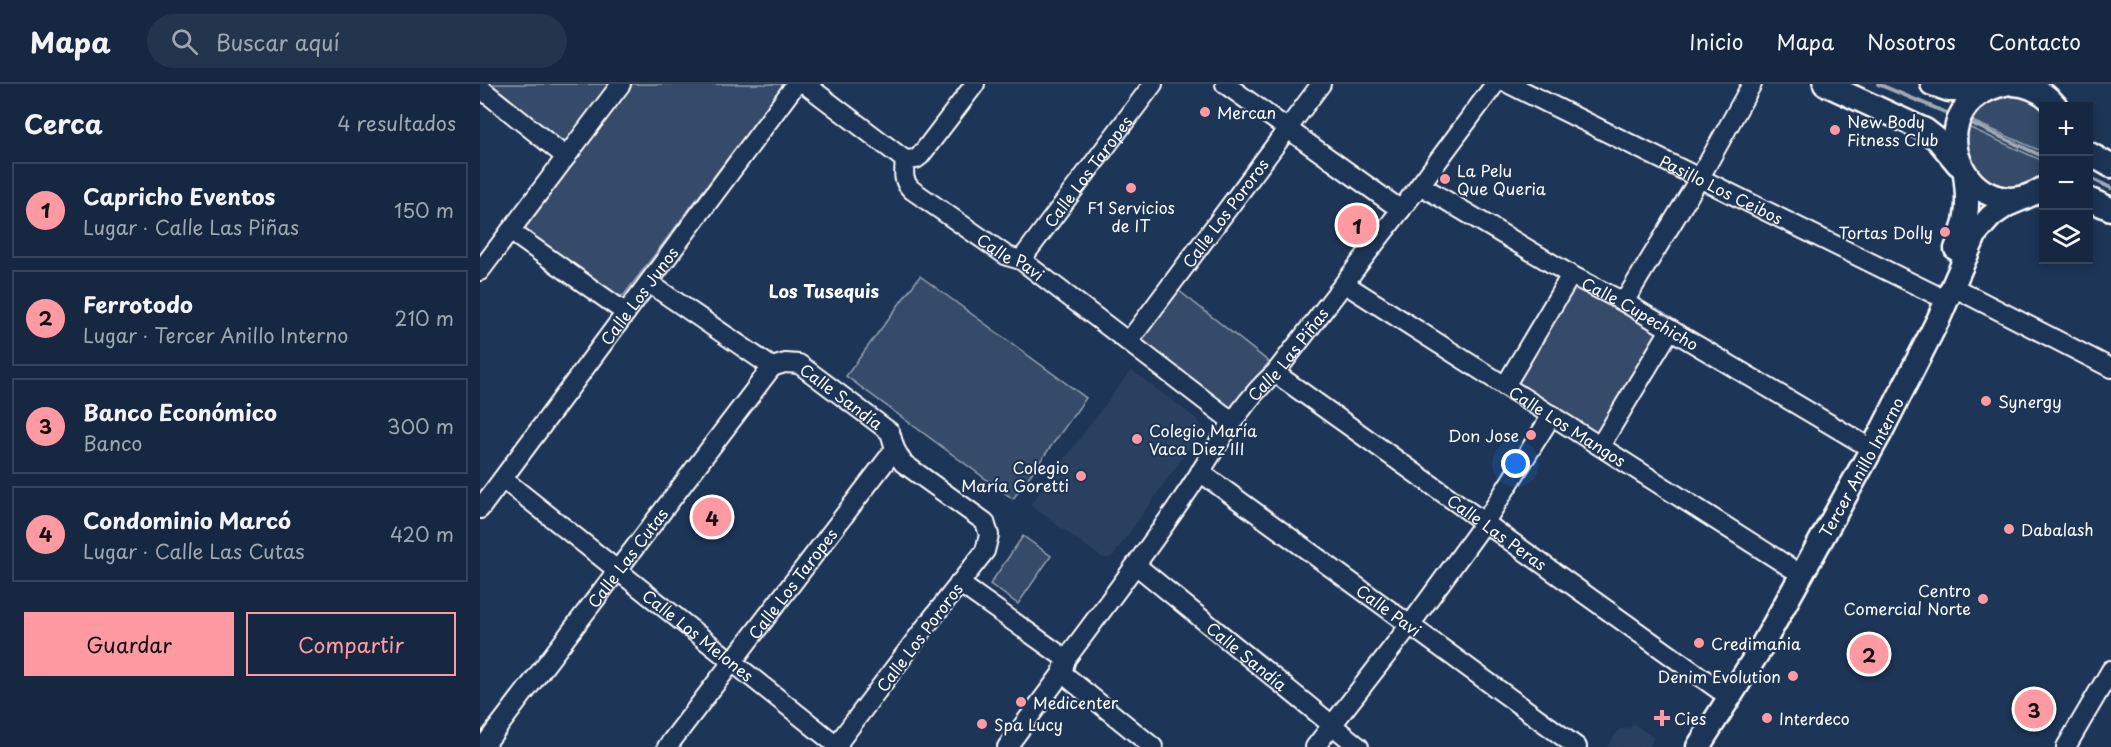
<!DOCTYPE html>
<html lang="es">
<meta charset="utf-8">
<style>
:root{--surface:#162841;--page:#23344c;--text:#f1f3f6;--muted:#9ea6b1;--line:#35445a;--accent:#ff9aa2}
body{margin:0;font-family:"Playpen Sans",sans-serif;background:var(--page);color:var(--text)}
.controls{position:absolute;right:18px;top:18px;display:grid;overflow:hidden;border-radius:0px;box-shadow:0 3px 9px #0003}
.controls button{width:54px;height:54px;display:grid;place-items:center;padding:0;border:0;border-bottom:2px solid var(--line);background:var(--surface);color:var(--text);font:30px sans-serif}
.you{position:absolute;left:1036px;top:380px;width:21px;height:21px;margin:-15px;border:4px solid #fff;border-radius:50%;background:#1a73e8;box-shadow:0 0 0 9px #1a73e833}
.badge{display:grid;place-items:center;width:39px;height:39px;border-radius:50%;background:var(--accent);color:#111;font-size:20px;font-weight:700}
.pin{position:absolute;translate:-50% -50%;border:3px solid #fff;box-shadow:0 2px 6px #0006}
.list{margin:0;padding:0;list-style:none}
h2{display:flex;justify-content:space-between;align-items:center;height:78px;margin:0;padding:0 24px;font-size:26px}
h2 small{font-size:20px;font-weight:400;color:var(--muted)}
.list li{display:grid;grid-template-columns:39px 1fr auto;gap:18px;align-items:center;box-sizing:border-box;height:96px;margin:0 12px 12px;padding:0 12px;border:2px solid var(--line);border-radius:0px}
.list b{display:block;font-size:22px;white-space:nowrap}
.list p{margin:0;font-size:20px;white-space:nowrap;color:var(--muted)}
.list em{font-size:20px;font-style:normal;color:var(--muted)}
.actions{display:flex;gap:12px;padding:18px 24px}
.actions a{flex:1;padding:14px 0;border:2px solid var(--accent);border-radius:0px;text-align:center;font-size:21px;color:var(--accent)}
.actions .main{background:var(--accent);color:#111}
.icon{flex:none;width:33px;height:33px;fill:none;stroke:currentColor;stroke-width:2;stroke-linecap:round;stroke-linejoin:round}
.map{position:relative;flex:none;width:1631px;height:663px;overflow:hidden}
header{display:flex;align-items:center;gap:36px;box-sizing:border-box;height:84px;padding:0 30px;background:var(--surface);border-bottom:2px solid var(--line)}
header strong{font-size:28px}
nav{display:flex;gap:33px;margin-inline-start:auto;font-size:21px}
.search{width:420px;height:54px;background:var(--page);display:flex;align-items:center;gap:15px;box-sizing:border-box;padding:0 21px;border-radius:33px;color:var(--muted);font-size:22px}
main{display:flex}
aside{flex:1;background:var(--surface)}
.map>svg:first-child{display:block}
.built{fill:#2a4161}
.green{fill:#364b69;stroke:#9aa5b4;stroke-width:1.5}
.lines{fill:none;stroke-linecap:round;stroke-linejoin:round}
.stream{stroke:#a0aab8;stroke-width:4}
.minor-casing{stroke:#fff;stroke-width:22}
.major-casing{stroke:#fff;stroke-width:27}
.minor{stroke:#1d3557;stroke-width:18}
.major{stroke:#1d3557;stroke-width:22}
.poi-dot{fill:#ff9aa2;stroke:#1d3557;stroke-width:2}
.labels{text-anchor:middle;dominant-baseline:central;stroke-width:4.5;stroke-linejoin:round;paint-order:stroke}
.poi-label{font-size:16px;fill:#fff;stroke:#1d3557;text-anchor:start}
.street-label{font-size:16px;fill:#fff;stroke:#1d3557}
.neighbourhood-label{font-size:18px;font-weight:bold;fill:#fff;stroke:#1d3557}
</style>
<header>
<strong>Mapa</strong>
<div class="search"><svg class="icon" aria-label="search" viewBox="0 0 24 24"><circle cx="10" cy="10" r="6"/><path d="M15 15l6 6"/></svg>Buscar aquí</div>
<nav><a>Inicio</a><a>Mapa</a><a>Nosotros</a><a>Contacto</a></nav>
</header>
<main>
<aside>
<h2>Cerca<small>4 resultados</small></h2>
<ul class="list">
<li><span class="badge">1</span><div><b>Capricho Eventos</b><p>Lugar · Calle Las Piñas</p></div><em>150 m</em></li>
<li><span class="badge">2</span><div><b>Ferrotodo</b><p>Lugar · Tercer Anillo Interno</p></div><em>210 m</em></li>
<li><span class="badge">3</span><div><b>Banco Económico</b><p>Banco</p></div><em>300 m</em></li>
<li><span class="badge">4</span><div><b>Condominio Marcó</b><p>Lugar · Calle Las Cutas</p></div><em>420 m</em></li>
</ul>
<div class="actions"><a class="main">Guardar</a><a>Compartir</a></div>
</aside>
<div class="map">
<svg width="1631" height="663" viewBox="0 0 1631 663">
<rect width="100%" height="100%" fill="#1d3557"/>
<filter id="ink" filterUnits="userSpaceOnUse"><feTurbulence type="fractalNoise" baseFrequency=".0167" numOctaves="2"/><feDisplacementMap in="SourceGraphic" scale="12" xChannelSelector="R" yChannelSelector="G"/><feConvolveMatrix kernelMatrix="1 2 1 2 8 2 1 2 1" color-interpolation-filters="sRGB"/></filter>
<g filter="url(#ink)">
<!-- built -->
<g class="built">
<path d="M651 286 718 336 722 346 633 472 628 474 621 473 550 421Z"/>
<path d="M1154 640 1174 654 1169 663H1127L1140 645 1150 644Z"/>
</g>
<!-- green -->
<g class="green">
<path d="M3 0H130L88 56 81 58Z"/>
<path d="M146 0H304L144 211 137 214 44 151V140Z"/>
<path d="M1529 9 1552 16 1563 23V68L1488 35 1493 24Z"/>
<path d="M1484 41 1563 77V92L1559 97 1524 106 1488 85Z"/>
<path d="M440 192 606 314 533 415 366 292Z"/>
<path d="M1092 198 1181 250 1120 355 1030 303Z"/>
<path d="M698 206 789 278 755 322 748 324 661 260V253Z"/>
<path d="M543 452 571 472 538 520 510 500Z"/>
</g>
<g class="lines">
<!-- stream -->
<g class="stream">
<path d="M1398 0 1467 29"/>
<path d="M1493 40 1564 73"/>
<path d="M1608 93 1631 104"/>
</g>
<!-- minor casing -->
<g class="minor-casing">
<g id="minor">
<path d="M325 0 425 76"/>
<path d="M745 0 921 126"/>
<path id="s1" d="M1029 0 1454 210"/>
<path d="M0 4 86 73"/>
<path id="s2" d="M425 76C424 89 422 97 432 106L527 172 541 176 753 338"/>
<path d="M425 76 436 75 440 72 495 0"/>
<path id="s3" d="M940 101 1091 191 1144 218 1380 358"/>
<path d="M30 147 146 229"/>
<path id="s4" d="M541 176 673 0"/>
<path d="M0 187 141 0"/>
<path d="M169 199 292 283"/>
<path id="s5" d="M865 200 1311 484"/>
<path d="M1473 203 1631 284"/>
<path d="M1144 218 1219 95 1272 0"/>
<path id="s6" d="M649 257 841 0"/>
<path id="s7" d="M292 283 305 279 319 280 410 348 415 365 423 379 505 438 509 451 505 467 446 542 355 663"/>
<path id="s8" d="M795 289 1239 606"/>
<path d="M1025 302 1091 191"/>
<path d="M1120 362 1190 246"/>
<path id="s9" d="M720 388 1097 663"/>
<path id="s10" d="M23 395 359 663"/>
<path id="s11" d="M0 425 316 0"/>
<path id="s12" d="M657 482 879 663"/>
<path d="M479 499 586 575"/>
<path d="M582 589 673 663"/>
<path id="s13" d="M3 663 292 283"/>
<path id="s14" d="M187 663 415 365"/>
<path id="s15" d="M527 663 582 589 586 575C628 519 669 464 708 407 732 371 762 316 795 289L940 101 1015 0"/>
<path d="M835 663 930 541 1005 438 1072 331"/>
<path d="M1586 663 1631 586"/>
</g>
</g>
<!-- major casing -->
<g class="major-casing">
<g id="major">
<path d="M1345 0 1445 46 1458 56 1478 80"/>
<path d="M1452 0 1469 6H1504"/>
<path d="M1525 0C1430 21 1487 153 1564 104"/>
<path d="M1533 0C1551 1 1565 9 1576 22"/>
<path d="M1608 69 1631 82"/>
<path d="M1608 115 1631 125"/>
<path d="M1476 165C1488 136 1489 121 1485 90"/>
<path id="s16" d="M1218 663 1279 567 1400 350 1459 234 1496 149 1511 132 1527 121 1546 113"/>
</g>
</g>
<!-- minor -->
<use href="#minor" class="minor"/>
<!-- major -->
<use href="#major" class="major"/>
</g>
</g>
<!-- markers -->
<g class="poi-dot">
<circle cx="725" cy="28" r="6"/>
<circle cx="1355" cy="46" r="6"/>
<circle cx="965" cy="95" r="6"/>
<circle cx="651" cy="104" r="6"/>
<circle cx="1465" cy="148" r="6"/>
<circle cx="1506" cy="317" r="6"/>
<circle cx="1051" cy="351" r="6"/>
<circle cx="657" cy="355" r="6"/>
<circle cx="601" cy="392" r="6"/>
<circle cx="1529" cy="445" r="6"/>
<circle cx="1503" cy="515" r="6"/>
<circle cx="1219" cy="559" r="6"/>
<circle cx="1313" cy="592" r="6"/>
<circle cx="541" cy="618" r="6"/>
<path d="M1179 625h6v6h6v6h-6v6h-6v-6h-6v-6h6z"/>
<circle cx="1287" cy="634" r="6"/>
<circle cx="502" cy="640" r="6"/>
</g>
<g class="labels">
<!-- poi labels -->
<g class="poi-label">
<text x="737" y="28">Mercan</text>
<text x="1367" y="37">New Body<tspan x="1367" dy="18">Fitness Club</tspan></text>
<text x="977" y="86">La Pelu<tspan x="977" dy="18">Que Queria</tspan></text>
<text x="651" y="123" text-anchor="middle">F1 Servicios<tspan x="651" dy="18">de IT</tspan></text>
<text x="1453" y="148" text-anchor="end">Tortas Dolly</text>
<text x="1518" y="317">Synergy</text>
<text x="669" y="346">Colegio María<tspan x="669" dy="18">Vaca Diez III</tspan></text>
<text x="1039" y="351" text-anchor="end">Don Jose</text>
<text x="589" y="383" text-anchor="end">Colegio<tspan x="589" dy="18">María Goretti</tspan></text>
<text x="1541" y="445">Dabalash</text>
<text x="1491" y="506" text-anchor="end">Centro<tspan x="1491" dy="18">Comercial Norte</tspan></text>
<text x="1231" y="559">Credimania</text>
<text x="1301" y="592" text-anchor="end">Denim Evolution</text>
<text x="553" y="618">Medicenter</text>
<text x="1194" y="634">Cies</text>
<text x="1299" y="634">Interdeco</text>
<text x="514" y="640">Spa Lucy</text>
</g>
<!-- street labels -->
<g class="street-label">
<text stroke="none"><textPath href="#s4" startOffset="111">Calle Los Taropes</textPath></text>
<text stroke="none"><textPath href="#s1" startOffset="237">Pasillo Los Ceibos</textPath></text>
<text stroke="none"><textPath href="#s6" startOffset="160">Calle Los Pororos</textPath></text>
<text stroke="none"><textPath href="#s2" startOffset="152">Calle Pavi</textPath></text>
<text stroke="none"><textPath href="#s11" startOffset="266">Calle Los Junos</textPath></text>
<text stroke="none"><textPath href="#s3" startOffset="255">Calle Cupechicho</textPath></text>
<text stroke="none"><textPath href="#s15" startOffset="484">Calle Las Piñas</textPath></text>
<text stroke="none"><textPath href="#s7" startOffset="81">Calle Sandía</textPath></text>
<text stroke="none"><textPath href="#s5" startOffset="264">Calle Los Mangos</textPath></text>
<text stroke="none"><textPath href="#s16" startOffset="324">Tercer Anillo Interno</textPath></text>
<text stroke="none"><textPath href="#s8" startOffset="273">Calle Las Peras</textPath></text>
<text stroke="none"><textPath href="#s13" startOffset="238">Calle Las Cutas</textPath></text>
<text stroke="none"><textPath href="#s14" startOffset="206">Calle Los Taropes</textPath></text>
<text stroke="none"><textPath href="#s9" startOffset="234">Calle Pavi</textPath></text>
<text stroke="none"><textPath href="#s10" startOffset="250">Calle Los Melones</textPath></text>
<text transform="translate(439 553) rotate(-53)">Calle Los Pororos</text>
<text stroke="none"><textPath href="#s12" startOffset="142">Calle Sandía</textPath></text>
</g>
<!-- neighbourhood labels -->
<g class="neighbourhood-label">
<text x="344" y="206">Los Tusequis</text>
</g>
</g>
</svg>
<div class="controls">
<button>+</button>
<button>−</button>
<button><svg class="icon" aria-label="layers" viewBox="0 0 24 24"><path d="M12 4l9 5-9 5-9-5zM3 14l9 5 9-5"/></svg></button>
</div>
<div class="you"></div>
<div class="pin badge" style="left:877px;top:141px">1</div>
<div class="pin badge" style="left:1389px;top:570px">2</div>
<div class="pin badge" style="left:1554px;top:625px">3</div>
<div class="pin badge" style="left:232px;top:433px">4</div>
</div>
</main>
